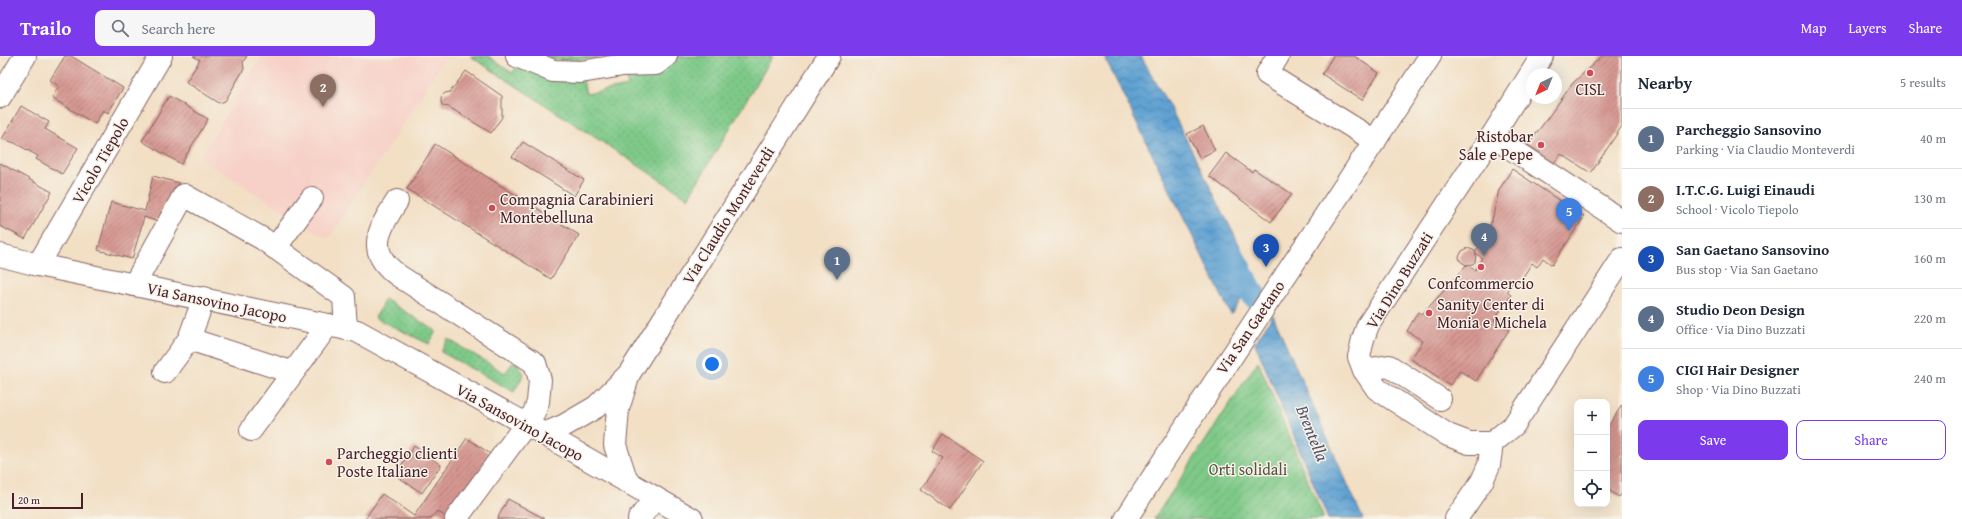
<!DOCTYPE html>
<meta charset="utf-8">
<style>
:root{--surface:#fff;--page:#f6f6f7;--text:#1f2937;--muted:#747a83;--line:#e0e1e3;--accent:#7c3aed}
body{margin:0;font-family:"Gentium Book Plus",serif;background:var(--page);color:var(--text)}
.controls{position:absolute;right:12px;bottom:12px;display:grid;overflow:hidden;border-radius:8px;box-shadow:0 4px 16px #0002}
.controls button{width:36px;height:36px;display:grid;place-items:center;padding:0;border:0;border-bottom:1px solid var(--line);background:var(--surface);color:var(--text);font:20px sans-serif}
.compass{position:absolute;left:1526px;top:12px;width:36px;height:36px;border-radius:50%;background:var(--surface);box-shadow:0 4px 16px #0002;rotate:223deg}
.scale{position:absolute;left:12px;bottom:10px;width:71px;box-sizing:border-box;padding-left:4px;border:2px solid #4a1f2b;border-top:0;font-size:11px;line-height:14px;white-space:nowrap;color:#4a1f2b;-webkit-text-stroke:3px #f7f3e8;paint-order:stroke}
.you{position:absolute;left:712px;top:308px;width:14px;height:14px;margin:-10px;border:3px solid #fff;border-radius:50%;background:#1a73e8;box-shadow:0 0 0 6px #1a73e833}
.badge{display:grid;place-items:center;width:26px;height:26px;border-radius:50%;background:var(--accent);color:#fff;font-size:13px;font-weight:700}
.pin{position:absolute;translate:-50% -33px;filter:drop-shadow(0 1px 2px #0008)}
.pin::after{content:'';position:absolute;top:21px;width:14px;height:12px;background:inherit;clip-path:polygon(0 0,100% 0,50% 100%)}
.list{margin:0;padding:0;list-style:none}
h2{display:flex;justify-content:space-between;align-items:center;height:52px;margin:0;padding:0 16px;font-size:17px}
h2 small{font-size:13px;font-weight:400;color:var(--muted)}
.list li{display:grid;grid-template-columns:26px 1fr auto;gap:12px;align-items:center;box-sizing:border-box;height:60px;padding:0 16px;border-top:1px solid var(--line)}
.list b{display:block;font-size:15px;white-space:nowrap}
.list p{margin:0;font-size:13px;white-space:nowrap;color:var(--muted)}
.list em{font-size:13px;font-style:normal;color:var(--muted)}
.actions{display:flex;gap:8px;padding:12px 16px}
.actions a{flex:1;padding:9px 0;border:1px solid var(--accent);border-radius:8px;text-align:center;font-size:14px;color:var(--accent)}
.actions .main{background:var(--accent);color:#fff}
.icon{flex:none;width:22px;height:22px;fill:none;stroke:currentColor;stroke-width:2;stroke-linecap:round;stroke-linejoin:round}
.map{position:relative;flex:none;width:1622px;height:463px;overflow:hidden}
header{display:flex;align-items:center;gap:24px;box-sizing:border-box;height:56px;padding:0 20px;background:var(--accent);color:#fff}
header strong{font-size:19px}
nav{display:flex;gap:22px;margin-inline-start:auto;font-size:14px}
.search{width:280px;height:36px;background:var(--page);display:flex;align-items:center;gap:10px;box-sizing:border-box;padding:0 14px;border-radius:8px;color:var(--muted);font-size:15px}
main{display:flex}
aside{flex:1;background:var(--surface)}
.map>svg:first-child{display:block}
.built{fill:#f7d1c7}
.grass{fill:url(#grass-dots);stroke:#64745a}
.garden{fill:url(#garden-furrows);stroke:#64745a}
.water{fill:url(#water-waves);stroke:#54607e}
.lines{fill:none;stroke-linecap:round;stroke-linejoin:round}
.canal{stroke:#5fa1d2;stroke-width:25}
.building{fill:url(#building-hatch)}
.minor-casing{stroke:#856261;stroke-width:24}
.minor{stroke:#fff;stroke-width:22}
.poi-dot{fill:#d1495b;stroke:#f7f3e8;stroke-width:1.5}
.labels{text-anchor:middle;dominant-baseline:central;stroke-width:3;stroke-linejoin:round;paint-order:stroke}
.poi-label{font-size:16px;fill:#4a1f2b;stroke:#f7f3e8;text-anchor:start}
.street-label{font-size:16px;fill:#4a1f2b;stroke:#f7f3e8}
.park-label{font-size:16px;fill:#5a5247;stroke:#f7f3e8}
.water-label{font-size:17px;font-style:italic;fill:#52536e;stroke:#f7f3e8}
</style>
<header>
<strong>Trailo</strong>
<div class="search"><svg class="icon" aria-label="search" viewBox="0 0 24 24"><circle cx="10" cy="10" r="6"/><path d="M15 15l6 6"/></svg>Search here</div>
<nav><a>Map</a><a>Layers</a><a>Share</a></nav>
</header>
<main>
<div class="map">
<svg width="1622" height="463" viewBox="0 0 1622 463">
<defs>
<pattern id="grass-dots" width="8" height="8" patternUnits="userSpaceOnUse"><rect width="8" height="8" fill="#7ec988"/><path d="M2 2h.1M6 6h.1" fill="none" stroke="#6eac76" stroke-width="1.8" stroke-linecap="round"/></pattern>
<pattern id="garden-furrows" width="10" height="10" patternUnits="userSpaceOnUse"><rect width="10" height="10" fill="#7ec988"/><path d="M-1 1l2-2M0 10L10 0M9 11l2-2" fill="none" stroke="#6eac76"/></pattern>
<pattern id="water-waves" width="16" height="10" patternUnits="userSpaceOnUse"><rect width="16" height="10" fill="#5fa1d2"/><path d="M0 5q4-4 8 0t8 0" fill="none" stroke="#5083ab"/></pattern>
<pattern id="building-hatch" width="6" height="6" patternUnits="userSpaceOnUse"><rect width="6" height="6" fill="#d69791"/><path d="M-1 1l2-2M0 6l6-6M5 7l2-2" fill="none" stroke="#b07b77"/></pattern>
</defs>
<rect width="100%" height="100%" fill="#f7f3e8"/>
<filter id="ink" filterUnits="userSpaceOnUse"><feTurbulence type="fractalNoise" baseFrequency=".025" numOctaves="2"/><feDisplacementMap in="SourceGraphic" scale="8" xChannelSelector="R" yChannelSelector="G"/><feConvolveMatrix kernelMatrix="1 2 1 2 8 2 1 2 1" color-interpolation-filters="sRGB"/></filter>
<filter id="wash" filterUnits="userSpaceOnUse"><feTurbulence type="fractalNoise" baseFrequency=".012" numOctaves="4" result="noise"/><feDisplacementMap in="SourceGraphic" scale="16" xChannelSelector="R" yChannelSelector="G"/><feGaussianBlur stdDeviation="0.9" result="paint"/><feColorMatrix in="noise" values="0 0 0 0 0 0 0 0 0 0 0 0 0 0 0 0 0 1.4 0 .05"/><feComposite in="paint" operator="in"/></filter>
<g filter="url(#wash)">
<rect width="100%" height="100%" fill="#f2dfc4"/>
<!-- built -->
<path class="built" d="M262 0H447L328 183 200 102Z"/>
<!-- grass -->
<g class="grass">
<path d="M470 0H488L512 17 519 8 583 23 586 38 628 30 625 17 660 0H773L688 142Z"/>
<path d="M539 0H606C584 5 560 7 539 0Z"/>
<path d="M385 243 436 275 429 288 375 262Z"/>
<path d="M448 283 505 317 515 304 524 318 514 336 441 296Z"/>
</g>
<!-- garden -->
<path class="garden" d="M1258 305 1324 463H1154Z"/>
<!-- water -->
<g class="water">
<path d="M1104 0H1141L1173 57 1256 222 1231 259Z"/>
<path d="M1273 259 1363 463H1328L1255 287Z"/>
</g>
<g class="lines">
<!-- canal -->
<path class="canal" d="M1233 202 1254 240"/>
</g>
<g id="blocks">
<!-- building -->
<g class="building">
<path d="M65 0H71L123 32 108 57 103 54 95 68 52 42 59 30 50 24Z"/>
<path d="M193 0H247L243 6 244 13 225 45 219 47 186 26 200 4Z"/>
<path d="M1333 0H1354L1379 17 1362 44 1322 18Z"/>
<path d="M1602 0H1622V70L1591 117 1561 98 1554 107 1528 89 1573 27Z"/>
<path d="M466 15 502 40V61L491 77 449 51 443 50 441 46V41L445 37 450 36Z"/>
<path d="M169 40 208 63 181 108 142 85Z"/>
<path d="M21 50 49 66 45 73 78 92 62 118 36 103 38 100 15 87 2 83Z"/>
<path d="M1203 70 1215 94 1200 102 1187 78Z"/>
<path d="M523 86 584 124 574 140 512 101Z"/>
<path d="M435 88 579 179 551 223 407 133Z"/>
<path d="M1226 97 1252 116 1254 113 1292 138 1271 166 1209 120Z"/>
<path d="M0 107 52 136 25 183 0 170Z"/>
<path d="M1512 113 1584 161 1552 209 1543 202 1537 211 1532 207 1519 227 1514 224 1507 236 1511 239 1494 264 1509 274 1476 325 1460 315 1450 329 1411 303 1423 285 1407 275 1418 256 1422 258 1456 222 1466 209 1460 205 1459 201 1462 195 1468 192 1475 195 1476 199 1475 206 1473 208 1466 209 1475 214 1482 202 1475 197 1486 179 1492 164 1499 134Z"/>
<path d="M153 120 179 127 156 165 144 161 132 203 98 194 111 146 145 155Z"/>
<path d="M1622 349V437L1619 441 1607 433V372Z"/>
<path d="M943 378 983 405 950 454 921 434 943 402 932 395Z"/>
<path d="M467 382 492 399 449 463 437 455 431 463H365L382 438 414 460Z"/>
<path d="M414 390 441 409 422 437 395 419Z"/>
<path d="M508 443 545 463H497Z"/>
</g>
</g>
</g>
<g filter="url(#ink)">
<use href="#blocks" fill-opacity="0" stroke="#856261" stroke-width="1"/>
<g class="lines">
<!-- minor casing -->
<g class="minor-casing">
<g id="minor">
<path d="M517 0 553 15 581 16 623 9 656 8 666 0"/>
<path d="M1278 0 1267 18 1375 85"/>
<path d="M1542 0 1492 80 1368 269 1363 283 1359 301 1364 314 1377 333 1448 379 1469 387H1492L1514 369 1622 203"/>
<path d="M0 41 25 0"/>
<path d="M1492 80 1622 165"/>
<path d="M397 145C378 174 365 196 399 220L535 307 540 324 538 346 534 357 456 463"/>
<path d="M275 192 312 142"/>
<path d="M0 199 38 209 357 275 544 378 692 463"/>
<path d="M38 209 161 0"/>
<path d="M134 229 184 139 263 183 344 241 346 273"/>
<path d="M189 283 291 316"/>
<path d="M1364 314 1389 310 1440 343"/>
<path d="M165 316 189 283 204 242"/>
<path d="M251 374 328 269"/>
<path d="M544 378 565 369 596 351 629 318 829 0"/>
<path d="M627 426 615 389 618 353 628 321"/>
<path d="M639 463 655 442"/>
<path d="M1126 463C1225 307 1330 155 1430 0"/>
<path d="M1456 463 1482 425 1489 409 1492 387"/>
</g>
</g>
<!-- minor -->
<use href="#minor" class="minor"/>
</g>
</g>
<!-- markers -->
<g class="poi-dot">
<circle cx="1590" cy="17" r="4"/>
<circle cx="1541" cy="89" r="4"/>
<circle cx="492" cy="152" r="4"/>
<circle cx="1481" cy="211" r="4"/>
<circle cx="1429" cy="257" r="4"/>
<circle cx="329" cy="406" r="4"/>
</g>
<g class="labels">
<!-- poi labels -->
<g class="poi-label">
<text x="1590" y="33" text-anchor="middle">CISL</text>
<text x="1533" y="80" text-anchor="end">Ristobar<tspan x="1533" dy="18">Sale e Pepe</tspan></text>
<text x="500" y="143">Compagnia Carabinieri<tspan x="500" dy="18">Montebelluna</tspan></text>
<text x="1481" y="227" text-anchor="middle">Confcommercio</text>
<text x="1437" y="248">Sanity Center di<tspan x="1437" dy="18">Monia e Michela</tspan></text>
<text x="337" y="397">Parcheggio clienti<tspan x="337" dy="18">Poste Italiane</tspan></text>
</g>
<!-- street labels -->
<g class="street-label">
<text transform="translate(100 104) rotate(-60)">Vicolo Tiepolo</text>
<text transform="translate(728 159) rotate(-58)">Via Claudio Monteverdi</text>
<text transform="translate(1399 224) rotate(-58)">Via Dino Buzzati</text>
<text transform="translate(217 246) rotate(12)">Via Sansovino Jacopo</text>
<text transform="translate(1250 271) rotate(-56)">Via San Gaetano</text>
<text transform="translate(520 366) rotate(29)">Via Sansovino Jacopo</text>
</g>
<!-- park labels -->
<g class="park-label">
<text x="1248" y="413">Orti solidali</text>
</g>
<!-- water labels -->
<g class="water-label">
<text transform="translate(1313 377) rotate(68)">Brentella</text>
</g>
</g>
</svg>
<div class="controls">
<button>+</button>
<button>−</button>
<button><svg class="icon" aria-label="locate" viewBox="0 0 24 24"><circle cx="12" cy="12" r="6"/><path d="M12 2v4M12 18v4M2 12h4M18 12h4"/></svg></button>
</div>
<svg class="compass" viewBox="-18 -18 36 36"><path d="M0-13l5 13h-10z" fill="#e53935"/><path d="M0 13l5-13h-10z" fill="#747a83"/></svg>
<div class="scale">20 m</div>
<div class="you"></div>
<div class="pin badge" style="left:837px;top:224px;background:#5c6f8a">1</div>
<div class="pin badge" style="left:323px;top:51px;background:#8d6e63">2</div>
<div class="pin badge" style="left:1266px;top:211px;background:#1a4fb4">3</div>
<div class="pin badge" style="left:1484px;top:200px;background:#5c6f8a">4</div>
<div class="pin badge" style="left:1569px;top:175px;background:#3f7fe0">5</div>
</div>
<aside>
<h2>Nearby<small>5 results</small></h2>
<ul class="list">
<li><span class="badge" style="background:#5c6f8a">1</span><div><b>Parcheggio Sansovino</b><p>Parking · Via Claudio Monteverdi</p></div><em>40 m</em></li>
<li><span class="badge" style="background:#8d6e63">2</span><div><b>I.T.C.G. Luigi Einaudi</b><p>School · Vicolo Tiepolo</p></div><em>130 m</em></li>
<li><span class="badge" style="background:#1a4fb4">3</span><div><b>San Gaetano Sansovino</b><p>Bus stop · Via San Gaetano</p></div><em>160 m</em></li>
<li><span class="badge" style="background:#5c6f8a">4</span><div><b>Studio Deon Design</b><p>Office · Via Dino Buzzati</p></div><em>220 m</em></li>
<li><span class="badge" style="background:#3f7fe0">5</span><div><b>CIGI Hair Designer</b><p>Shop · Via Dino Buzzati</p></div><em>240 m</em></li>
</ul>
<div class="actions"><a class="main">Save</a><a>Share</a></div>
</aside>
</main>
